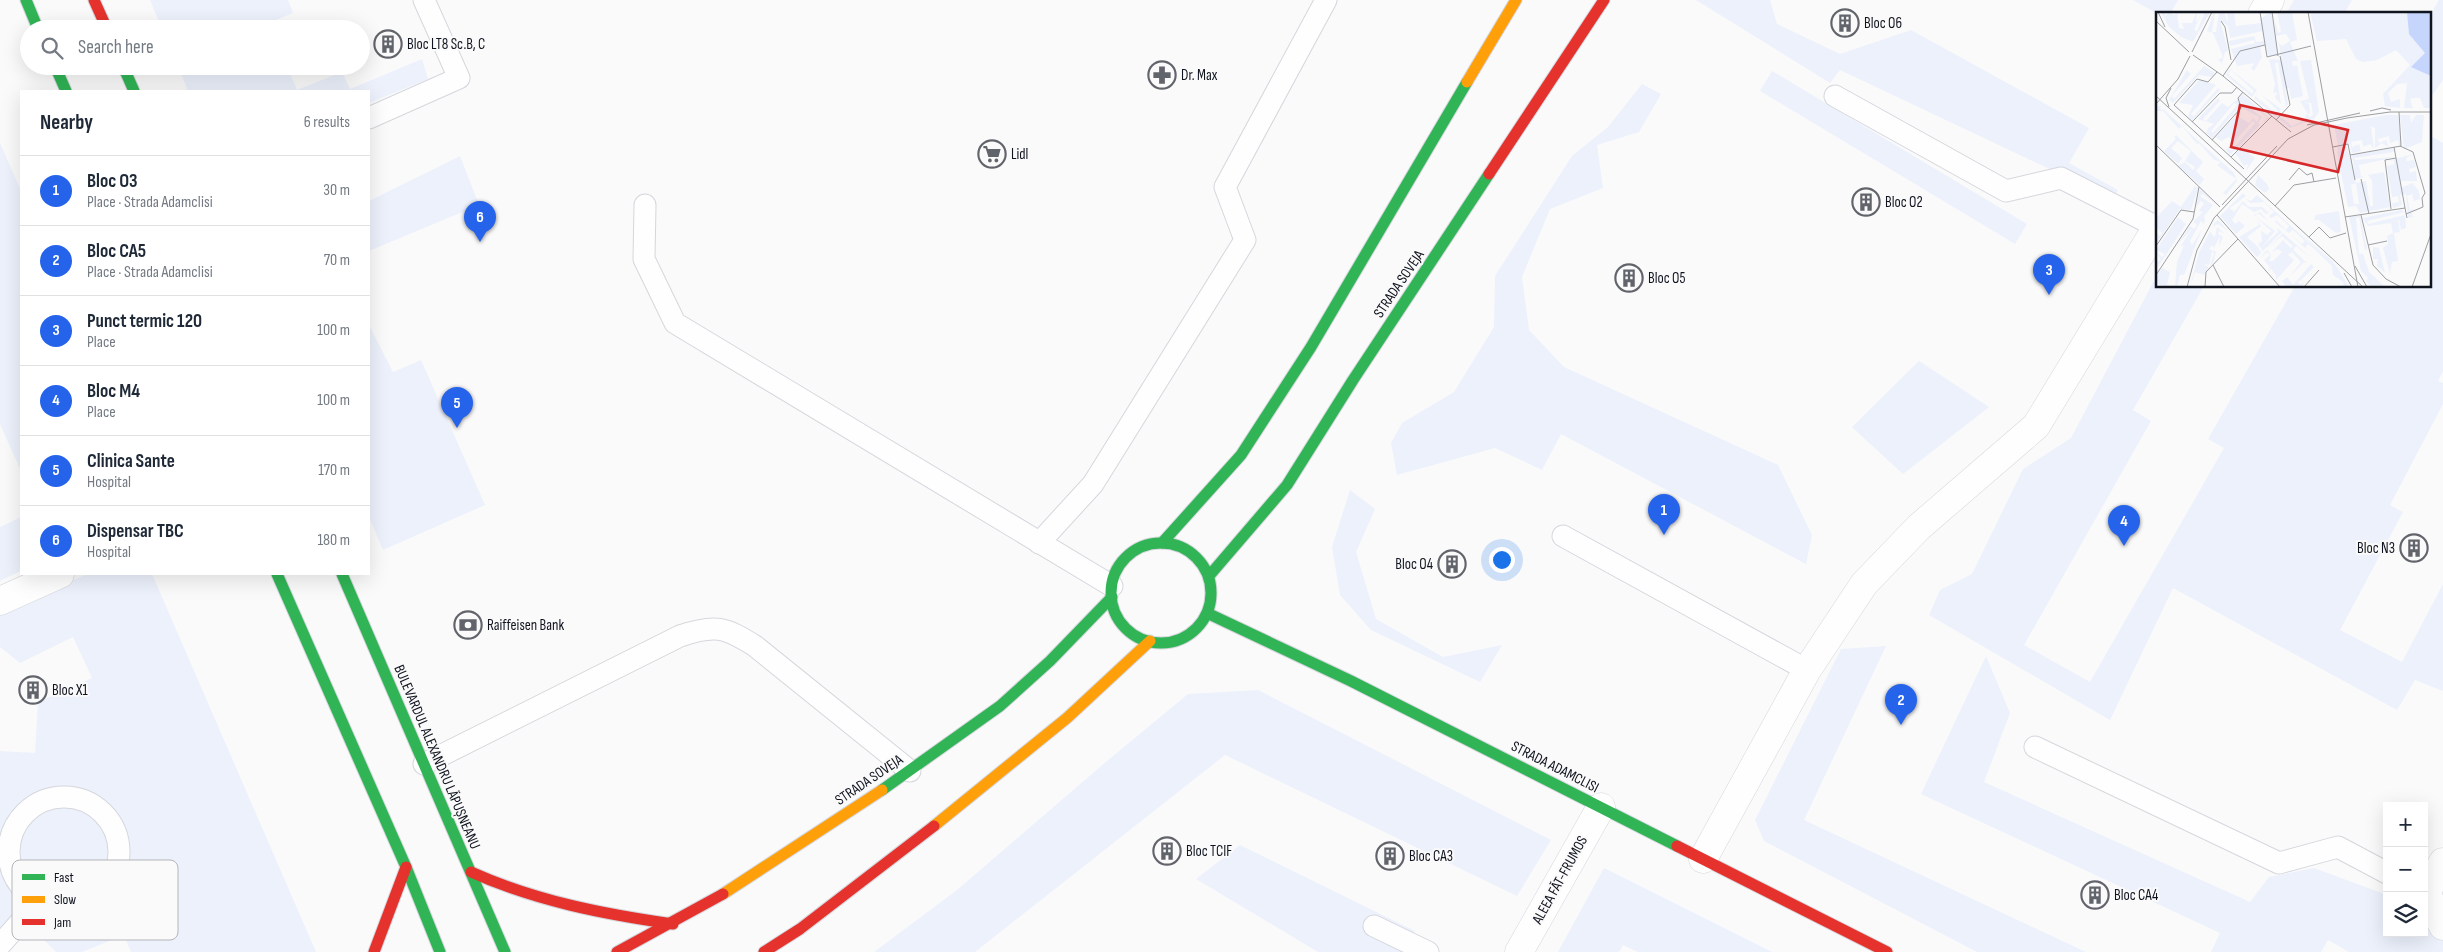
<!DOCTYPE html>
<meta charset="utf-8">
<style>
:root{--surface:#fff;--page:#f2f2f3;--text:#1f2937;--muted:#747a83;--line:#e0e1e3;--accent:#2563eb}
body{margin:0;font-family:"Sofia Sans Condensed",sans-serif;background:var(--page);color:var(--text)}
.controls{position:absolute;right:15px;bottom:15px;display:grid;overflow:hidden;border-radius:0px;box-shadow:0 5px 20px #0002}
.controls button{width:45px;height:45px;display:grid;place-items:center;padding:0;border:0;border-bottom:1px solid var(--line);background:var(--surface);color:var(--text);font:25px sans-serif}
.you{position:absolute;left:1501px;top:559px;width:18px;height:18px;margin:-12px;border:4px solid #fff;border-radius:50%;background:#1a73e8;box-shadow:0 0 0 8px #1a73e833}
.badge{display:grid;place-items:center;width:32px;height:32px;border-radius:50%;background:var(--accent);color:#fff;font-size:16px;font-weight:700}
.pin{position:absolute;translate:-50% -41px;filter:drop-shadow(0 1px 2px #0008)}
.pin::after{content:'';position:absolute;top:26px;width:18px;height:15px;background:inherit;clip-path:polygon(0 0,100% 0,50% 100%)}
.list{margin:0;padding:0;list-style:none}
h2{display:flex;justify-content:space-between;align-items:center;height:65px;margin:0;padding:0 20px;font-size:21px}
h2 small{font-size:16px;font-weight:400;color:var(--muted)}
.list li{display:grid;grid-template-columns:32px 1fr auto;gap:15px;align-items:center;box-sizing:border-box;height:70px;padding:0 20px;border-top:1px solid var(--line)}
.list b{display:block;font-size:19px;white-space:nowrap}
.list p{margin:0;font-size:16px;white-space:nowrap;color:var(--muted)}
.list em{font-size:16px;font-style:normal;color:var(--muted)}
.icon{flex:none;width:28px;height:28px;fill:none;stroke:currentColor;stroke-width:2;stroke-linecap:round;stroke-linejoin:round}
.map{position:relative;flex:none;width:2443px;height:952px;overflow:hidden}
.search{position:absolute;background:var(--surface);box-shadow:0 5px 20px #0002;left:20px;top:20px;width:350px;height:55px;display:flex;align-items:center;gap:12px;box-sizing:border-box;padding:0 18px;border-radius:28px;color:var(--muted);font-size:19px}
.panel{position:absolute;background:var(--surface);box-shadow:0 5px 20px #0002;left:20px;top:90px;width:350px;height:485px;border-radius:0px}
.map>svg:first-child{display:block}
.green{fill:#ecf1fc}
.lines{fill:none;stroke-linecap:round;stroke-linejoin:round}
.lane-casing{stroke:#d5d7dd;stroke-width:23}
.street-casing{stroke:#d5d7dd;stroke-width:29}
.fast-casing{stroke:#d5d7dd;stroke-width:13}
.slow-casing{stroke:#d5d7dd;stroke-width:13}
.jam-casing{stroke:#d5d7dd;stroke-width:13}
.lane{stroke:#fefefe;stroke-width:21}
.street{stroke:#fefefe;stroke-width:28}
.fast{stroke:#30b455;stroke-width:11}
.slow{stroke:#ff9f0a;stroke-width:11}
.jam{stroke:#e5322d;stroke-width:11}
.labels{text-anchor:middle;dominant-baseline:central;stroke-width:4;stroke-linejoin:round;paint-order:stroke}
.poi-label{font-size:15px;fill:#10141f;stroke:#fafafa;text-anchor:start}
.street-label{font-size:15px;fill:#10141f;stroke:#fafafa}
.inset-road{fill:none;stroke:#9c9ea2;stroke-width:1}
.view{fill:#d62828;fill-opacity:0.15;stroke:#d62828;stroke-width:2.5}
.inset-edge{fill:none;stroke:#10141f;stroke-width:2.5}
.key{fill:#fafafa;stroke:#b4b5b8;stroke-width:1}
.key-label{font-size:14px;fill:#10141f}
</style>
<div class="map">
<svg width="2443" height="952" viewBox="0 0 2443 952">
<rect width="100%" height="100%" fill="#fafafa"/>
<!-- green -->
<g class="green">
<path d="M150 0H288L293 13 269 23 271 29H162Z"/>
<path d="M1696 0H1770L1777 24 1840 54 1911 30 2089 128 2069 163 2118 190 2113 199 1840 70 1830 83Z"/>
<path d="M2133 0H2178L2170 14H2158Z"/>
<path d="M2294 0H2352L2344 14H2286Z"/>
<path d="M2439 0H2443V80L2429 100V17Z"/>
<path d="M422 59 428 79 369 103V91H188L178 66H287L297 90 342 72 350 89Z"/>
<path d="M1772 71 2027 224 2015 244 1760 91Z"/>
<path d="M1642 84 1661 94 1639 132 1597 145 1603 188 1550 209 1522 277 1529 330 1564 367 1778 465 1812 535 1806 564 1561 434 1542 470 1495 448 1397 475 1391 443 1402 423 1454 392 1494 327 1495 276 1572 156 1608 127Z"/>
<path d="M2429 135 2443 143V371L2438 381 2443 383V404L2390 505 2403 512 2340 630 2402 662 2443 584V691L2415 680 2397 710 2173 588 2110 720 1929 615 1940 590 1972 574 2023 469 2071 438 2157 275V286H2204L2133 410 2151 421 2024 645 2090 682 2224 448 2208 439 2295 286H2429Z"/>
<path d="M0 143 21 191V471L0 424Z"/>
<path d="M460 156 479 205 369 251V201Z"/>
<path d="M369 325 393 372 421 360 485 505 383 550 369 517Z"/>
<path d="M1919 361 1989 407 1903 474 1852 427Z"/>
<path d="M1350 490 1375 509 1356 552 1376 619 1443 657 1502 645 1480 682 1371 630 1340 595 1332 547Z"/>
<path d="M21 517V571L0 581V527Z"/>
<path d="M88 574H152L316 952H131L124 935 82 952H56L16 912 0 928V751L35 753 38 702 92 678 73 637 20 663 0 647V611Z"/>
<path d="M1886 646 1804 820 2086 952H1977L1764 841 1755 820 1841 649Z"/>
<path d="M1986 656 2010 713 1984 782 2250 902 2269 877 2314 868 2387 895V933H2424V909L2443 901V952H2349L2328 940 2321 952H2211L2220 933 1921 794Z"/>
<path d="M1258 690 1551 840 1517 896 1225 755 975 952H874L957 890 1107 761 1188 694Z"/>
<path d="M1240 845 1415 931 1404 952H1318L1196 879Z"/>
<path d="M1604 868 1772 952H1638L1623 945 1619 952H1558Z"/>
</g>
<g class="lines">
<!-- lane casing -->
<g class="lane-casing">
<g id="lane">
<path d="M1835 96 2006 191 2061 178 2157 227"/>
<path d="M369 118 459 78 424 0"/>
<path d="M645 205 644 259 675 323 1112 586"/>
<path d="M1563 536 1807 670"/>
<path d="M1039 543 1093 484 1245 240 1225 187 1326 0"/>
<path d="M2035 747 2279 863 2338 847 2387 873"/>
<path d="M424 764 680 636C715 624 725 627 755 646L910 771"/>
<circle cx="64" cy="852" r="55"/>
<path d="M1374 926 1428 952"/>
<path d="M0 945 39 901"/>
</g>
</g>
<!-- street casing -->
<g class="street-casing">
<g id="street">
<path d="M2262 14 2270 0"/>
<path d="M0 601 60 574"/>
<path d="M1703 859 1807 670 1864 584 1919 527 2036 426 2157 227"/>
<path d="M2443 862 2426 893 2443 926"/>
<path d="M1519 952 1601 807"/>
</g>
</g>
<!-- fast casing -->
<g class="fast-casing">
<g id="fast">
<path d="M26 0 38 29"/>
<path d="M55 66 66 91"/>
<path d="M123 66 134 91"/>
<path d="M1162 543 1241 455 1311 347 1467 82"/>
<circle cx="1161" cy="593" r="50"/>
<path d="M277 574 406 867 440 952"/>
<path d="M342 574 505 952"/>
<path d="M1209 576 1287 485 1353 380 1489 174"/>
<path d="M1207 613 1351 681 1677 846"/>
<path d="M882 790 1000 706 1050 661 1112 597"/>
</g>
</g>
<!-- slow casing -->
<g class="slow-casing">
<g id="slow">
<path d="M1467 82 1516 0"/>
<path d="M934 826 1067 718 1150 641"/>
<path d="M723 894 882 790"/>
</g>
</g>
<!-- jam casing -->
<g class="jam-casing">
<g id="jam">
<path d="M94 0 107 29"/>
<path d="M1489 174 1604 0"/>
<path d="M1677 846 1887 952"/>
<path d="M471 872C536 901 603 914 673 924"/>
<path d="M374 952 406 867"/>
<path d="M617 952 723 894"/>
<path d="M764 952 800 929 934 826"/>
</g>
</g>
<!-- lane -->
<use href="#lane" class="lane"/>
<!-- street -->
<use href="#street" class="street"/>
<!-- fast -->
<use href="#fast" class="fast"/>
<!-- slow -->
<use href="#slow" class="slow"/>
<!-- jam -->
<use href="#jam" class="jam"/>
</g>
<!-- icons -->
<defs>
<g id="building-ring" transform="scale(1.4375)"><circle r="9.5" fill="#fafafa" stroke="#62646c" stroke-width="1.5"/><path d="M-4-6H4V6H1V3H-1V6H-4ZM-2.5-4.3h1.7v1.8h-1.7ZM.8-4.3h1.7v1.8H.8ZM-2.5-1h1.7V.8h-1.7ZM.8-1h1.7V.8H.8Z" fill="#62646c"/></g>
<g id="pharmacy-ring" transform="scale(1.4375)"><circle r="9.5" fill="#fafafa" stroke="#62646c" stroke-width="1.5"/><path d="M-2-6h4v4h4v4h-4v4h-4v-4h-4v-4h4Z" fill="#62646c"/></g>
<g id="supermarket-ring" transform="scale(1.4375)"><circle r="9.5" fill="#fafafa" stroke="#62646c" stroke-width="1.5"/><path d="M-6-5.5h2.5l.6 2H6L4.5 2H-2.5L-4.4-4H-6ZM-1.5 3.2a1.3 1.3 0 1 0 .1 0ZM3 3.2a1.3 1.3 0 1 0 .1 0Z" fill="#62646c"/></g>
<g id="bank-ring" transform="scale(1.4375)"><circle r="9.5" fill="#fafafa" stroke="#62646c" stroke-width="1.5"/><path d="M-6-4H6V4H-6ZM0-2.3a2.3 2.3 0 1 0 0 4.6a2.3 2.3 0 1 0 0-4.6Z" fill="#62646c"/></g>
</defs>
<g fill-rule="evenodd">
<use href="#building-ring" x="1845" y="23"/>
<use href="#building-ring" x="388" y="44"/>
<use href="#pharmacy-ring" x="1162" y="75"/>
<use href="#supermarket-ring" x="992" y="154"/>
<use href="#building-ring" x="1866" y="202"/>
<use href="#building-ring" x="1629" y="278"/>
<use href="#building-ring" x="2414" y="548"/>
<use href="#building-ring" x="1452" y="564"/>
<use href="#bank-ring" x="468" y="625"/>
<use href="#building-ring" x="33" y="690"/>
<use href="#building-ring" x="1167" y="851"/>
<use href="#building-ring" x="1390" y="856"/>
<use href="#building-ring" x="2095" y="895"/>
</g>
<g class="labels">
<!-- poi labels -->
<g class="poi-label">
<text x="1864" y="23">Bloc O6</text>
<text x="407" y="44">Bloc LT8 Sc.B, C</text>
<text x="1181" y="75">Dr. Max</text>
<text x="1011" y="154">Lidl</text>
<text x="1885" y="202">Bloc O2</text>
<text x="1648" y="278">Bloc O5</text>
<text x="2395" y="548" text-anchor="end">Bloc N3</text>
<text x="1433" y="564" text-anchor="end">Bloc O4</text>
<text x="487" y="625">Raiffeisen Bank</text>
<text x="52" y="690">Bloc X1</text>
<text x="1186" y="851">Bloc TCIF</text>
<text x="1409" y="856">Bloc CA3</text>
<text x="2114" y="895">Bloc CA4</text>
</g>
<!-- street labels -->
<g class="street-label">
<text transform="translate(1399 284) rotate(-56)">STRADA SOVEJA</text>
<text transform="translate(437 757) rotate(67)">BULEVARDUL ALEXANDRU LĂPUȘNEANU</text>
<text transform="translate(1555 767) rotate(27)">STRADA ADAMCLISI</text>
<text transform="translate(869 780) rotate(-34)">STRADA SOVEJA</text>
<text transform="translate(1560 880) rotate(-61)">ALEEA FĂT-FRUMOS</text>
</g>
</g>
<!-- overview -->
<g transform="translate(2156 12)">
<rect width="275" height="275" fill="#fafafa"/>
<path d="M5 0H9V5L12 0 19 3 21 0 23 16 28 17 26 11H36L41 0 40 11 46 0 38 18 41 19 49 0H54L37 30 25 25 13 15ZM58 0H62L59 1 56 20H60L63 0H68L72 11 71 0H78L80 14 105 11 104 7 115 0 122 44H112L107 19 74 26 72 14 64 8 72 39 69 40 66 51 62 48 67 45 57 21 51 19ZM121 0H136L141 28 134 30 142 49H136L137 54 141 53 147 84 135 87 133 76 129 77 132 92 130 95 122 51H119L125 92 119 86 121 80 117 81 119 72 113 47 125 48 123 31 126 34 134 29 130 22 120 24 118 6 122 21 125 20ZM154 0H275V96H268L264 86H257L254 87 257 96H248L251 71 241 72 232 81 235 90 244 87V96L229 94 227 82 254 53 240 38 221 48 206 50 200 47 190 27 161 29ZM98 24 100 30 108 29V33L104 34 106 45 98 59 95 56 99 51 81 54 75 37 99 31 98 28 74 34 73 29ZM155 48 163 100 158 107 134 116 123 107 125 105 136 114 149 108 150 102 155 105 157 102 155 91 148 90 153 92 154 102H152L144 89 153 87 144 49ZM48 54 59 61 56 65 43 63 17 91 13 88 31 58 35 62 16 84 18 87ZM74 57 101 78 96 85 70 63ZM75 58 98 79 96 82 72 62ZM43 68 58 72 64 78 36 108 32 104 37 93 23 91ZM59 74 62 76 38 104 35 102ZM102 80 100 85 120 101 122 99 106 83 125 97 120 105 99 87V85ZM87 82 113 106 106 112 111 105 96 94 94 96 106 105 102 111 104 113 74 143 70 138 77 129 73 125 65 129 60 125 80 103 93 111 97 106 101 110 103 105 84 95 56 126 50 121 52 116 58 112 42 107 62 86 64 89 47 107 50 109 66 91 72 95ZM78 91 81 93 57 121 55 119ZM97 109 99 111 75 139 73 136ZM2 94H5L4 98 7 97 78 161 81 169 70 183 67 181 80 167 61 153 65 150 58 148 43 131 41 132 26 114 23 117 7 99H0ZM230 103H242L246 132 243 134 242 128 234 131 233 124 222 127 223 131 231 128 232 135 226 131 219 136V116L215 114 218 137 214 132 207 135 206 128 195 130 196 135 203 132 205 139 196 141 194 132 182 134 178 113ZM244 103H254L255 111 260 103H268L266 130 248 137ZM20 123 47 150 40 159 48 167 44 173 22 154 29 150 37 158 39 155 29 149 35 139 22 129 15 136 26 146 22 152 8 139 20 127 18 125 11 132ZM190 134 199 162 196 143 237 136 238 140 198 146 199 148 239 145 203 153 205 164 208 165 199 167 200 171 195 173 198 192H203L200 171 210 169 214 194H217L216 168 212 163 228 160 234 195 204 201 200 194 192 195 181 141 182 135ZM87 137 99 146 90 159 92 152 88 154 79 141ZM257 142 250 146 251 149 258 148 260 155 253 157 254 161 260 159 261 169H244L245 176 256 171 263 179 264 187 258 189 256 182 251 184 254 198 259 197 255 200 257 205 252 206 250 182 244 183 246 193 237 196 236 191 243 190 242 184 236 185 231 154 238 152V148L232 149ZM102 163 111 172 113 177 109 181 99 173ZM39 174 42 176 35 198 24 197 0 232V220L4 224 6 221 0 215V206L16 189 25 195ZM44 177 61 193 47 182 44 184 57 193 48 204 49 209 48 212 45 209 34 229 36 233 46 217 28 263H24L21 275H10L1 272 0 265 6 256 14 260 11 273 19 274 21 250 28 233 24 235 36 217 21 233 34 214 38 217 41 213 37 210 47 200 43 199 48 191 45 189 40 195ZM87 181 90 184 74 196 78 200 87 189 93 195H106L113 201 110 202 105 197 98 200 86 192 76 208 79 212 83 209 89 214 80 222 64 204ZM101 183 180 255 142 219 174 247 181 255 193 275H188L187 270 177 263 176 254 156 235 152 232 149 236 135 223 146 232 149 229 137 218 133 221 119 210 120 208 130 218 133 214 121 203 115 206 113 204 118 200 108 190 94 191 90 187 95 189ZM246 198 249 200 211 209 212 212 249 203 250 216 245 218 243 208 239 209H242L244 220 238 221 242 249 236 250 234 262 227 236 232 232 231 224 237 221 235 211 212 214 207 206ZM183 199 185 220 180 221 163 208H158L160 203ZM104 200 112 209 102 201 99 204 119 219 106 235 122 220 121 216 126 220 107 239 102 232 106 229 105 219 111 223 115 219 98 203ZM204 203 211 237 209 238 203 205 200 206 203 242H207L213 260 229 275H215L210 269 212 266 205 259 193 205ZM22 205 30 212 2 255 0 249 5 248 0 240 6 245 9 242 0 238ZM62 208 72 219 62 212 56 215 54 220 59 225 61 215 69 222 63 219 62 222 67 225 63 234 64 224 58 236 56 233 53 237 60 240 57 251 54 253 58 242 56 239 53 253 48 252 53 256 48 263 39 260 34 275 43 240 59 210ZM101 208 105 214 91 225 102 235 105 241 101 245 83 225 103 213ZM127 221 155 246 140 234 137 238 151 251 148 250 134 264 145 250 136 240 132 243 138 248 120 268V263L115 257 112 259 114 255 108 248 114 243 111 240 103 247 111 238 115 243 113 249H117L126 240 122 237 116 240 127 228 135 236 137 234 126 224 112 236ZM217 235 223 236 229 261 221 254 222 247H217ZM155 252 158 255 145 268 141 270 145 273 148 270 146 275H131L126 269 131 265 137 273Z" fill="#ecf1fc" fill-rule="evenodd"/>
<path d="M251 0H275V64L255 55 269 41 253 22Z" fill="#c6d5fb"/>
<path class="inset-road" d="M2 0 9 15M104 0 111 45 155 34M116 0 122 44M152 0 202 275M0 9 33 40M65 9 69 15 75 48M36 40 56 0M37 43 67 64 135 120M61 60 52 70 41 67 18 93 88 157M67 64 84 39 109 33M0 84 207 275M0 92 22 67 34 44M13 95 10 86 15 76M214 99 226 96 235 98M120 108 134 93 124 44M36 110 64 81H76L81 75M151 113 204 101M56 128 85 96 82 86 87 80M0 133 64 195M244 134 257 140 269 181 266 186 267 195 250 202M177 135 192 132 199 168M238 135 249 196M194 143 245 134 243 100M75 145 116 104M205 167 213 202M133 168 143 156 151 163 156 161 158 170M66 193 121 134M119 194 138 173 180 166M235 197 229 148 240 146M61 203 124 275M205 203 217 253 230 267 245 275M189 205 249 196 251 206M153 225 163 215 174 226 190 221M212 233 231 229M0 234 25 198 38 200M57 253 68 275M199 254 211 275M188 261 196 275M0 263 37 207 43 175M31 275 41 238 58 206 132 127 158 113 191 106 234 100H275M49 275 50 260 82 227M148 275 163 258M256 275 275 222"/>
<path class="view" d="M84 93 192 118 182 160 75 135Z"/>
<rect width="275" height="275" class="inset-edge"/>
</g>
<!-- legend -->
<rect x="12" y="860" width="166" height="80" rx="8" class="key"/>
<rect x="22" y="874" width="23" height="6" fill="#30b455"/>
<rect x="22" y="896" width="23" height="7" fill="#ff9f0a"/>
<rect x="22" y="919" width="23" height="6" fill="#e5322d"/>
<g class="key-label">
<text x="54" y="882">Fast</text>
<text x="54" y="904">Slow</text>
<text x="54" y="927">Jam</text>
</g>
</svg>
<div class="controls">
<button>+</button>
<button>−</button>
<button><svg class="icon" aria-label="layers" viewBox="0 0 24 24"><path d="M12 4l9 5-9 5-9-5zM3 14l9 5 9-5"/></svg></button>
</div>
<div class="you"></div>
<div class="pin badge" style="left:1664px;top:535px">1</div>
<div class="pin badge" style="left:1901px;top:725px">2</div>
<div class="pin badge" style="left:2049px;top:295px">3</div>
<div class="pin badge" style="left:2124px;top:546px">4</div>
<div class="pin badge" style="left:457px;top:428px">5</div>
<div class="pin badge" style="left:480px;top:242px">6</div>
<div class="search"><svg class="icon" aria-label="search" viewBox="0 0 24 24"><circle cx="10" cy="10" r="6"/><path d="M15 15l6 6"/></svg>Search here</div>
<section class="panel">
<h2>Nearby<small>6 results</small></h2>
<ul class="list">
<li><span class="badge">1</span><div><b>Bloc O3</b><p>Place · Strada Adamclisi</p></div><em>30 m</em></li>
<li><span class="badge">2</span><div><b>Bloc CA5</b><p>Place · Strada Adamclisi</p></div><em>70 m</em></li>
<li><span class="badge">3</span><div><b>Punct termic 120</b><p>Place</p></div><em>100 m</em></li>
<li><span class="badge">4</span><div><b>Bloc M4</b><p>Place</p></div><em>100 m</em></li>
<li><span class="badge">5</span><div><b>Clinica Sante</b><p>Hospital</p></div><em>170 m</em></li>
<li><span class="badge">6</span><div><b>Dispensar TBC</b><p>Hospital</p></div><em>180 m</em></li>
</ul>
</section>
</div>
